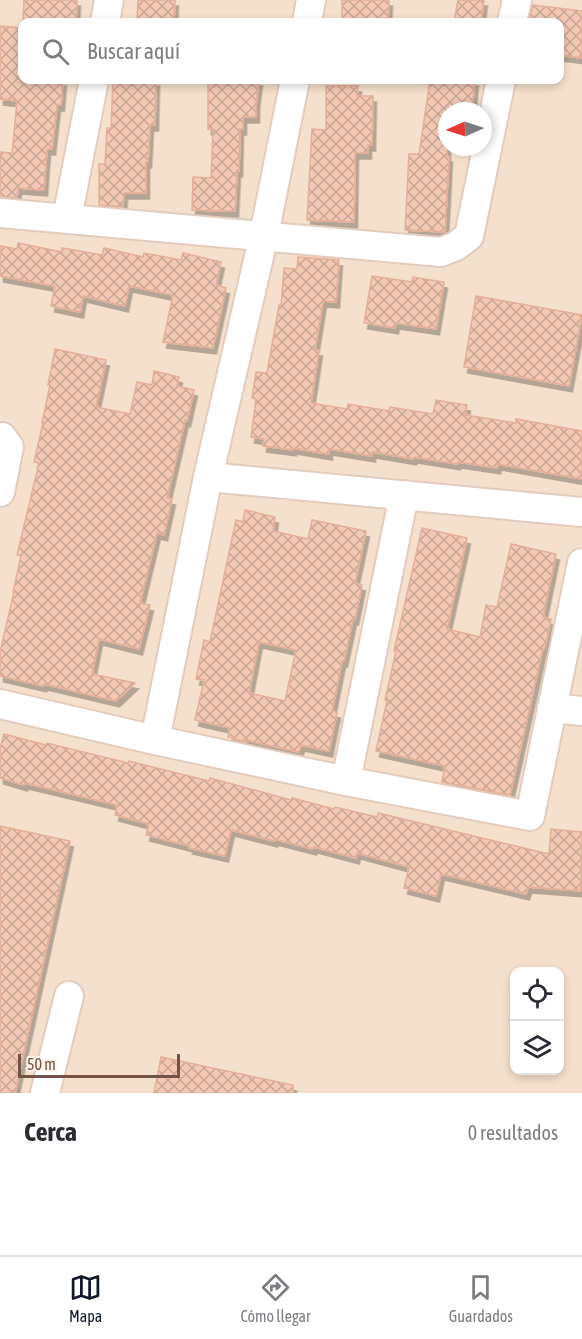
<!DOCTYPE html>
<html lang="es">
<meta charset="utf-8">
<style>
:root{--surface:#fff;--page:#f2f2f3;--text:#2b2b33;--muted:#7c7c81;--line:#e1e1e2;--accent:#111827}
body{margin:0;font-family:"Asap Condensed",sans-serif;background:var(--page);color:var(--text)}
.controls{position:absolute;right:18px;bottom:18px;display:grid;overflow:hidden;border-radius:12px;box-shadow:0 3px 9px #0003}
.controls button{width:54px;height:54px;display:grid;place-items:center;padding:0;border:0;border-bottom:2px solid var(--line);background:var(--surface);color:var(--text);font:30px sans-serif}
.compass{position:absolute;left:438px;top:102px;width:54px;height:54px;border-radius:50%;background:var(--surface);box-shadow:0 3px 9px #0003;rotate:267deg}
.scale{position:absolute;left:18px;bottom:15px;width:162px;box-sizing:border-box;padding-left:6px;border:3px solid #745346;border-top:0;font-size:16px;line-height:21px;white-space:nowrap;color:#745346;-webkit-text-stroke:4px #fff3e6;paint-order:stroke}
.list{margin:0;padding:0;list-style:none}
h2{display:flex;justify-content:space-between;align-items:center;height:78px;margin:0;padding:0 24px;font-size:26px}
h2 small{font-size:20px;font-weight:400;color:var(--muted)}
.icon{flex:none;width:33px;height:33px;fill:none;stroke:currentColor;stroke-width:2;stroke-linecap:round;stroke-linejoin:round}
.map{position:relative;flex:none;width:582px;height:1093px;overflow:hidden}
.search{position:absolute;background:var(--surface);box-shadow:0 3px 9px #0003;left:18px;right:18px;top:18px;height:66px;display:flex;align-items:center;gap:15px;box-sizing:border-box;padding:0 21px;border-radius:12px;color:var(--muted);font-size:22px}
.sheet{height:162px;background:var(--surface)}
nav{display:flex;justify-content:space-around;align-items:center;box-sizing:border-box;height:84px;border-top:2px solid var(--line);background:var(--surface);font-size:16px;color:var(--muted)}
nav a{display:grid;justify-items:center;gap:3px}
nav .on{color:var(--accent)}
.map>svg:first-child{display:block}
.residential{fill:#f5e0cd;fill-rule:evenodd}
.building{fill:url(#building-cross-hatch);stroke:#e6ae96;stroke-width:1.5;fill-rule:evenodd;filter:url(#shadow)}
.lines{fill:none;stroke-linecap:round;stroke-linejoin:round}
.minor-casing{stroke:#e3ccbe;stroke-width:32}
.minor{stroke:#fff;stroke-width:28}
</style>
<div class="map">
<svg width="582" height="1093" viewBox="0 0 582 1093">
<defs>
<pattern id="building-cross-hatch" width="8" height="8" patternUnits="userSpaceOnUse" patternTransform="scale(1.5)"><rect width="8" height="8" fill="#f3c9b6"/><path d="M0 0l8 8M0 8l8-8" fill="none" stroke="#c9a696"/></pattern>
<filter id="shadow"><feDropShadow dx="3.5" dy="6" stdDeviation="0" flood-color="#0004"/></filter>
</defs>
<rect width="100%" height="100%" fill="#fdefdf"/>
<!-- residential -->
<path class="residential" d="M0 0H582V1093H0ZM22 22H560V80H22ZM447 111H483V147H447ZM514 972H560V1070H514Z"/>
<!-- building -->
<g class="building">
<path d="M24 0H77L76 22H23Z"/>
<path d="M138 0H175L174 22H137Z"/>
<path d="M342 0H389L388 22H342Z"/>
<path d="M458 0H484L481 22H454Z"/>
<path d="M533 5 582 11V58L560 55V22H529Z"/>
<path d="M0 26 22 28V80H63L61 105H57L52 149H47L44 190 18 188 17 198 0 197V152L12 153 17 101 0 99Z"/>
<path d="M113 80H156L155 125H150L148 162H146V193H124L123 207 99 205V164H105L107 128H111Z"/>
<path d="M208 80H259L256 103V117H243V129H240L239 171H237L235 211 192 210 193 177 211 178 213 129H208Z"/>
<path d="M430 80H475L472 111H447V156H449L445 232 405 230 409 154H419Z"/>
<path d="M326 86H358L357 96H373L372 145H368V153H355L354 222 307 220 312 129 326 130Z"/>
<path d="M18 243 62 252V248L102 255 104 248 143 257 144 253 181 260 183 253 221 262 216 285 226 288 213 348 163 342 173 295 129 286 125 306 83 296 80 312 51 306 55 286 0 276V246L17 249Z"/>
<path d="M298 257 339 260 336 302 323 301 315 350H319L311 403 347 409 348 404 389 411 390 407 433 414 436 400 467 405 465 415 516 423V419L582 431V479L498 464 497 468 458 462 457 464 414 457 413 459 372 452V456L329 449V454L293 448V450L263 446 264 439 251 437 256 399 252 398 256 372 267 373 279 305 281 306 284 268 297 269Z"/>
<path d="M372 276 412 282 413 277 444 282 436 329 396 323 395 328 364 323Z"/>
<path d="M476 296 582 315 569 386 464 367Z"/>
<path d="M55 349 106 360 96 407 130 414 137 382 152 385 154 371 179 377 177 386 194 390 187 421 185 420 167 498 172 499 164 535 157 533 140 603 150 605 139 649 99 639 92 674 135 683 116 701 44 684 43 686 0 676V652L14 592H13L21 556 17 555 39 463 34 462 43 423H42L50 385H48Z"/>
<path d="M245 510 275 517 273 531 308 539 312 520 366 531 355 583 362 585 355 619H353L344 661H342L332 711 337 712 329 751 301 745 299 752 246 740V742L228 737 230 728 195 720 204 680 196 679 204 640 210 642 236 520 243 522ZM259 642 296 650 285 701 249 693Z"/>
<path d="M422 528 467 538 447 629 480 637 486 605 497 607 511 544 556 554 543 617 551 619 545 648H543L510 795 442 782 445 766 376 751 387 701 385 700 396 651H394Z"/>
<path d="M4 734 46 745 47 743 128 763 129 761 209 781 210 778 291 800 292 798 334 809 335 807 377 817 378 813 549 854 551 829 582 832 581 891 528 887 526 894 441 874 436 896 404 888 409 867 357 853 356 858 314 847 313 849 274 839V841L231 830 225 856 189 848 190 846 146 835 149 824 115 815 117 805 25 783 24 785 0 778V748Z"/>
<path d="M0 826 70 841 15 1093H0Z"/>
<path d="M161 1057 293 1085V1093H154Z"/>
</g>
<g class="lines">
<!-- minor casing -->
<g class="minor-casing">
<g id="minor">
<path d="M105 22 109 0"/>
<path d="M307 22 311 0"/>
<path d="M512 22 517 0"/>
<path d="M0 213 441 252 456 246 469 236 501 80"/>
<path d="M67 218 94 80"/>
<path d="M0 437H2L9 447 0 492"/>
<path d="M208 477 582 512"/>
<path d="M0 704 155 740 346 781 530 816 582 563"/>
<path d="M552 708 582 711"/>
<path d="M155 740 208 477 264 235 295 80"/>
<path d="M346 781 404 495"/>
<path d="M45 1093 69 996"/>
</g>
</g>
<!-- minor -->
<use href="#minor" class="minor"/>
</g>
</svg>
<div class="controls">
<button><svg class="icon" aria-label="locate" viewBox="0 0 24 24"><circle cx="12" cy="12" r="6"/><path d="M12 2v4M12 18v4M2 12h4M18 12h4"/></svg></button>
<button><svg class="icon" aria-label="layers" viewBox="0 0 24 24"><path d="M12 4l9 5-9 5-9-5zM3 14l9 5 9-5"/></svg></button>
</div>
<svg class="compass" viewBox="-18 -18 36 36"><path d="M0-13l5 13h-10z" fill="#e53935"/><path d="M0 13l5-13h-10z" fill="#7c7c81"/></svg>
<div class="scale">50 m</div>
<div class="search"><svg class="icon" aria-label="search" viewBox="0 0 24 24"><circle cx="10" cy="10" r="6"/><path d="M15 15l6 6"/></svg>Buscar aquí</div>
</div>
<section class="sheet">
<h2>Cerca<small>0 resultados</small></h2>
<ul class="list">
</ul>
</section>
<nav>
<a class="on"><svg class="icon" aria-label="map" viewBox="0 0 24 24"><path d="M3 6l6-2 6 2 6-2v14l-6 2-6-2-6 2zM9 4v14M15 6v14"/></svg>Mapa</a>
<a><svg class="icon" aria-label="directions" viewBox="0 0 24 24"><path d="M12 3l9 9-9 9-9-9zM9 14v-3h6M13 9l2 2-2 2"/></svg>Cómo llegar</a>
<a><svg class="icon" aria-label="saved" viewBox="0 0 24 24"><path d="M7 4h10v16l-5-4-5 4z"/></svg>Guardados</a>
</nav>
